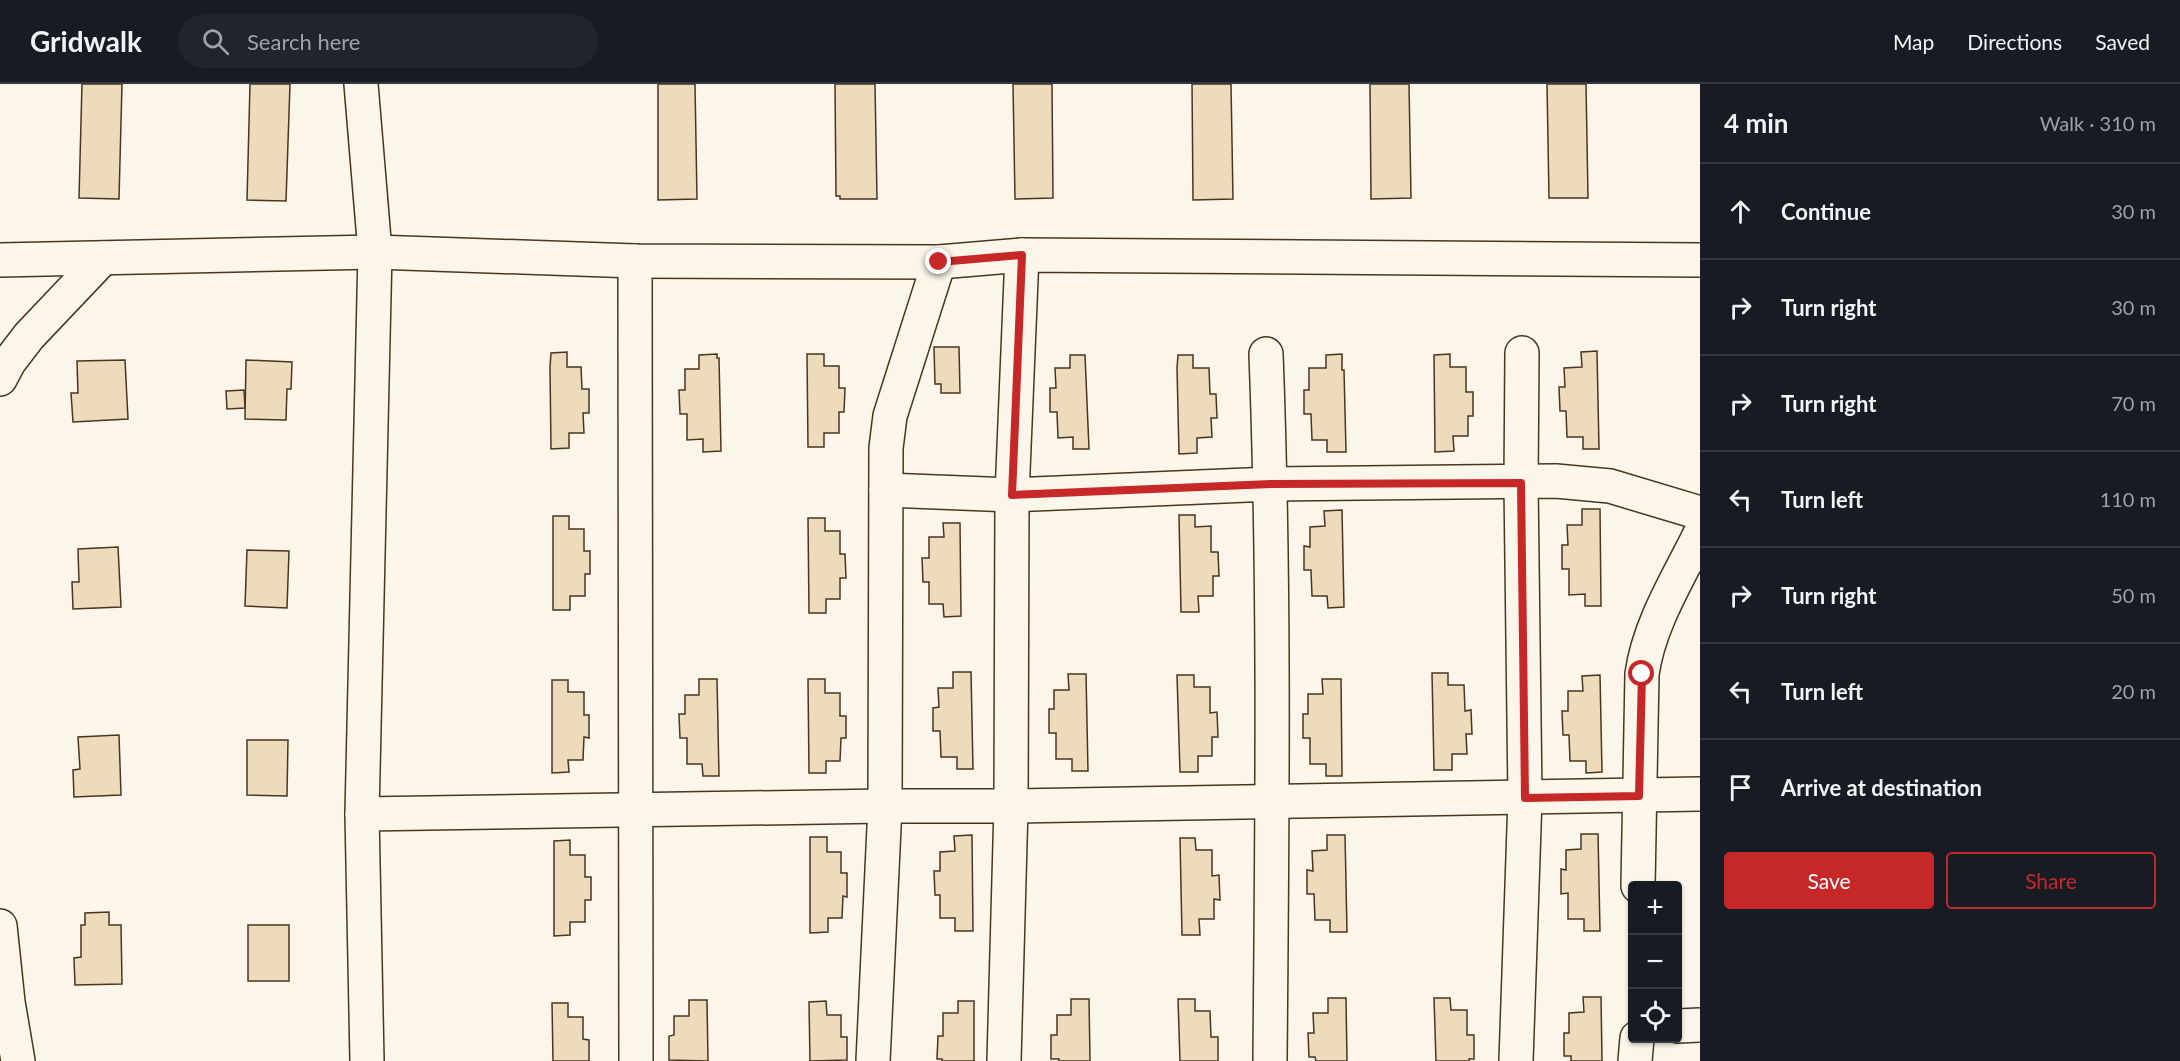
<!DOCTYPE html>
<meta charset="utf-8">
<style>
:root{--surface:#171b24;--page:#20242c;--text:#f1f3f6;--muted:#9ea1a6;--line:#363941;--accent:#c62828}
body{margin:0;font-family:Lato,sans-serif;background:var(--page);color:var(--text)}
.controls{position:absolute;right:18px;bottom:18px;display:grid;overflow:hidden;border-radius:6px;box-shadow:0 2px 4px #0004}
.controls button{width:54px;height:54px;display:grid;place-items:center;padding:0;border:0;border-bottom:2px solid var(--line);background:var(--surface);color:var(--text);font:30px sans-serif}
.stop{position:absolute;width:18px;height:18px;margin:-14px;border:4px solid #c62828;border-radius:50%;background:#fff}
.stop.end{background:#c62828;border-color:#fff;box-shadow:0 2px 6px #0008}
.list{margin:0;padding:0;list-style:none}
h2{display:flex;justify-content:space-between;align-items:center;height:78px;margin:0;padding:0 24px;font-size:26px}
h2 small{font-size:20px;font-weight:400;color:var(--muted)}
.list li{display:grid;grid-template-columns:39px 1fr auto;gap:18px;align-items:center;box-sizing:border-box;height:96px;padding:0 24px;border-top:2px solid var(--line)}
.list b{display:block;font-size:22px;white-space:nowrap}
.list em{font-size:20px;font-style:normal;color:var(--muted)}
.actions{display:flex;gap:12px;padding:18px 24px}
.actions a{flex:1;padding:14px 0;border:2px solid var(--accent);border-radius:6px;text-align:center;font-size:21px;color:var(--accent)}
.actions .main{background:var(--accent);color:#fff}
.icon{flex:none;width:33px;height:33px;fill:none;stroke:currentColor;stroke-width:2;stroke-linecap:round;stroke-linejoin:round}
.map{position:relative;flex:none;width:1700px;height:977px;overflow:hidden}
header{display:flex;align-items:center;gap:36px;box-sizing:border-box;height:84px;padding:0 30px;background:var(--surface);border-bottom:2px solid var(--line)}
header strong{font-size:28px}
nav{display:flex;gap:33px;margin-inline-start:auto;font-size:21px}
.search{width:420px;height:54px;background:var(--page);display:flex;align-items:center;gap:15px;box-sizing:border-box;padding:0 21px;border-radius:33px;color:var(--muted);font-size:22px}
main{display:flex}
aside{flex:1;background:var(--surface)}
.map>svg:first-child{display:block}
.building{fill:#ecdcbc;stroke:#4a3520;stroke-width:1.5}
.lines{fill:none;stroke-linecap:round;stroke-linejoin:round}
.minor-casing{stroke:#4a3520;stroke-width:36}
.minor{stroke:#fbf6e9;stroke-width:33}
.route{stroke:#c62828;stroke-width:8}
</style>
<header>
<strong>Gridwalk</strong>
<div class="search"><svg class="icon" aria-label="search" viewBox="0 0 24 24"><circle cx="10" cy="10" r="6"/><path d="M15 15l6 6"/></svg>Search here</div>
<nav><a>Map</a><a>Directions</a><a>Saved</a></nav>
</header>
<main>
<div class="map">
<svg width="1700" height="977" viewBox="0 0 1700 977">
<rect width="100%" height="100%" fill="#fbf6e9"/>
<!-- building -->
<g class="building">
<path d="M82 0H122L119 115 79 114Z"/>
<path d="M250 0H290L286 117 247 116Z"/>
<path d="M658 0H695L697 115 658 116Z"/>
<path d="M835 0H875L877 115H840V112H836Z"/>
<path d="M1013 0H1052L1053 114 1015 115Z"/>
<path d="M1192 0H1231L1233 115 1193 116Z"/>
<path d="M1370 0H1409L1411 114 1371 115Z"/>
<path d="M1547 0H1586L1588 114H1549Z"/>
<path d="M934 263H959L960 309H941V300H935Z"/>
<path d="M1597 267 1599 365H1583V353H1567L1566 327H1560L1559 303H1565L1564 284 1582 283 1581 268Z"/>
<path d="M567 268V283H581L582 305H589V329H583L584 349H569V364L551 365 550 283 551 269Z"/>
<path d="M717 270V274H719L721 367 703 368V355L687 356V330H680L679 306H685V285H699V271Z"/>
<path d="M807 270H824V282H839V304H845L844 328H839V349H824V363H808Z"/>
<path d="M1342 270V286H1344L1346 368H1327V356H1312L1311 330H1304V306H1309V284H1326V271Z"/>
<path d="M1450 270V283H1466V308H1473V332H1468V352H1453L1454 367 1435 368 1434 271Z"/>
<path d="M1070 271H1085L1089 365H1073V353L1058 354 1057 328H1050V304H1056L1055 284H1070Z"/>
<path d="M1178 271H1193V284H1209L1210 310H1216L1217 334H1211L1212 353 1197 354V369L1179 370 1177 284Z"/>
<path d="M125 276 128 335 73 338 71 309H78L77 277Z"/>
<path d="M246 276 292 278 291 305H287L286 336 245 335Z"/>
<path d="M244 306 245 324 227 325 226 307Z"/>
<path d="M1582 425H1600L1601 522H1585V510L1569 511V485H1562V461H1568L1567 441H1582Z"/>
<path d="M1342 426 1344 523 1328 524 1327 512H1312L1311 486H1304V462L1310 463V443L1325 442 1324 427Z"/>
<path d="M1179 431H1195V443L1211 442V468H1218L1219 492H1213V512H1198L1199 528H1181Z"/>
<path d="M553 432H569V445H584V467H590V490H585V512H570V526H553Z"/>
<path d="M808 434H825V447H840V470H845L846 494H840V515H826V529H809Z"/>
<path d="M943 439H960L961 532 944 533 943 520H929V498H923L922 474H929V453H944Z"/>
<path d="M118 463 121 523 73 525 72 498H79L78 465Z"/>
<path d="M247 466 289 467 287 524 245 522Z"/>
<path d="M953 588H971L973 685H957V673H941L940 647H933V624L939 623 938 604H953Z"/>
<path d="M1432 589H1448V601H1464L1465 627 1471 626 1472 650H1466L1467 670H1452V686H1434Z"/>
<path d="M1068 590H1086L1088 687H1072V675H1056V649H1049V625H1054V606H1069Z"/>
<path d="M1177 591H1194V603H1210V629L1217 628 1218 653H1212V672H1198V688H1180Z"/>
<path d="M1600 591 1602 688 1586 689V677H1570L1569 651H1563L1562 627H1568V607H1583L1582 592Z"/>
<path d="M699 595H717L719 692H703L702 680H687V654H680L679 630H685V611H699Z"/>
<path d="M808 595H825V609H840V632H846V654H841L840 677H826V689H809Z"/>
<path d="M1322 595H1341L1342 692H1326V680H1310V654H1303V630H1308V610H1323Z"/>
<path d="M552 596H568V608H584V631H589V654L584 653 583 676H568L569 688 552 689Z"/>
<path d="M119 651 121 711 74 713 73 686 80 685 78 653Z"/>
<path d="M247 656H288L287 712 247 711Z"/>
<path d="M1581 750H1598L1600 847H1584V835H1568V809L1561 810V785L1566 786V766L1581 765Z"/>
<path d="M972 751 973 847H955V834H940V811H935L934 787H940V768L955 767 954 752Z"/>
<path d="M1327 751H1345L1347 848H1330V836H1315L1314 810H1307V786L1313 787 1312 767 1327 766Z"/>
<path d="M810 753H827V768H841V789H847V813L843 812 842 834H828V848L810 849Z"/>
<path d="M1180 754H1195L1196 766H1212V792L1219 791 1220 816 1214 815V835H1199L1200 851H1182Z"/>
<path d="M570 756V771H585V793H591V816H585V838H570V851L554 852V757Z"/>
<path d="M109 828V841H121L122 900 75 901 74 874 81 873V841H85V829Z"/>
<rect x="248" y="841" width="41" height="56"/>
<path d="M1583 913H1601L1602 977H1571V972H1564V949H1569V929L1584 928Z"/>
<path d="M1328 914H1346L1347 977H1316L1315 973H1309L1308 949H1314L1313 929H1328Z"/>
<path d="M1434 914H1450L1451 926H1467V951H1474V975H1469V977H1436Z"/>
<path d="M1071 915H1089L1090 977H1059V975H1051V951H1057V931H1071Z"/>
<path d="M1178 915H1195V927H1210L1211 953H1218V977H1180Z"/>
<path d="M689 916H707L708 977 669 976V952L674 951V932H689Z"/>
<path d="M826 917 827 931H841V953H847V976L810 977 809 918Z"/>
<path d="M958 917H974V977H942V975H937L938 952H943V929H958Z"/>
<path d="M552 919H568V933H583V955L589 956V977H553Z"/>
</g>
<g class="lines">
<!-- minor casing -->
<g class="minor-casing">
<g id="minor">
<path d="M361 0 375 168 362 730 367 977"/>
<path d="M0 176 375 168 635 177 939 178 1022 171 1700 176"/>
<path d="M635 177 636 977"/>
<path d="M1266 270C1275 505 1272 741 1270 977"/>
<path d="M0 295 9 278 29 252 103 174"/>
<path d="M886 406 1012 411 1271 400 1556 397 1610 402 1700 429"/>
<path d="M362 730 885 722H1011L1700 710"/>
<path d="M1638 802 1642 590C1649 540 1678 495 1700 450"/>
<path d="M0 842 8 918 18 977"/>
<path d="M1678 942 1700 941"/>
<path d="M873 977 885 722 886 364 890 332 939 178"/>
<path d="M1004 977 1011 722 1012 411 1022 171"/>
<path d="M1516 977 1525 714 1521 399 1522 269"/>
<path d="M1635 977 1637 954"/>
</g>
</g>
<!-- minor -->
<use href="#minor" class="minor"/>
</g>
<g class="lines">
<!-- route -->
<path class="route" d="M939 178 1022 171 1012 411 1271 400 1521 399 1525 714 1639 712 1642 590"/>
</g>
</svg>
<div class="controls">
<button>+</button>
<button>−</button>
<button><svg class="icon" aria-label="locate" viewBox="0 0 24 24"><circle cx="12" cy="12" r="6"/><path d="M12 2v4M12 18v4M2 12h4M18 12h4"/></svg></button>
</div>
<div class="stop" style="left:1642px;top:590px"></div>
<div class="stop end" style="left:939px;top:178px"></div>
</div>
<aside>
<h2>4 min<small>Walk · 310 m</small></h2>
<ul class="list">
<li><svg class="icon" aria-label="ahead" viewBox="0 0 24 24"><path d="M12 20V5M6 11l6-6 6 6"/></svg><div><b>Continue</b></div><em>30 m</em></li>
<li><svg class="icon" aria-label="right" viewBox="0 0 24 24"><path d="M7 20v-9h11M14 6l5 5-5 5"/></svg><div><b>Turn right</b></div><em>30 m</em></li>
<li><svg class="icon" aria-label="right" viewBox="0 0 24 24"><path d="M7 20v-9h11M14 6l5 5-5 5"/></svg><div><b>Turn right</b></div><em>70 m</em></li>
<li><svg class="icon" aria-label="left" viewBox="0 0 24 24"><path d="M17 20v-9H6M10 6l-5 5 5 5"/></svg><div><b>Turn left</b></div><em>110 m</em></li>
<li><svg class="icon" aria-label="right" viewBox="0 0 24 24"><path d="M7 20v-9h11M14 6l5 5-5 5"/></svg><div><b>Turn right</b></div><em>50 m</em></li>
<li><svg class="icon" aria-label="left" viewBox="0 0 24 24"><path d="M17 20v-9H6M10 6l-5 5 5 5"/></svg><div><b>Turn left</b></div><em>20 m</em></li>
<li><svg class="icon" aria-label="arrive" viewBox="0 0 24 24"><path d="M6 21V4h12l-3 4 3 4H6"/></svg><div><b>Arrive at destination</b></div></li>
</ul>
<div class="actions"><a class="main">Save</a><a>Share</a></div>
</aside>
</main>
